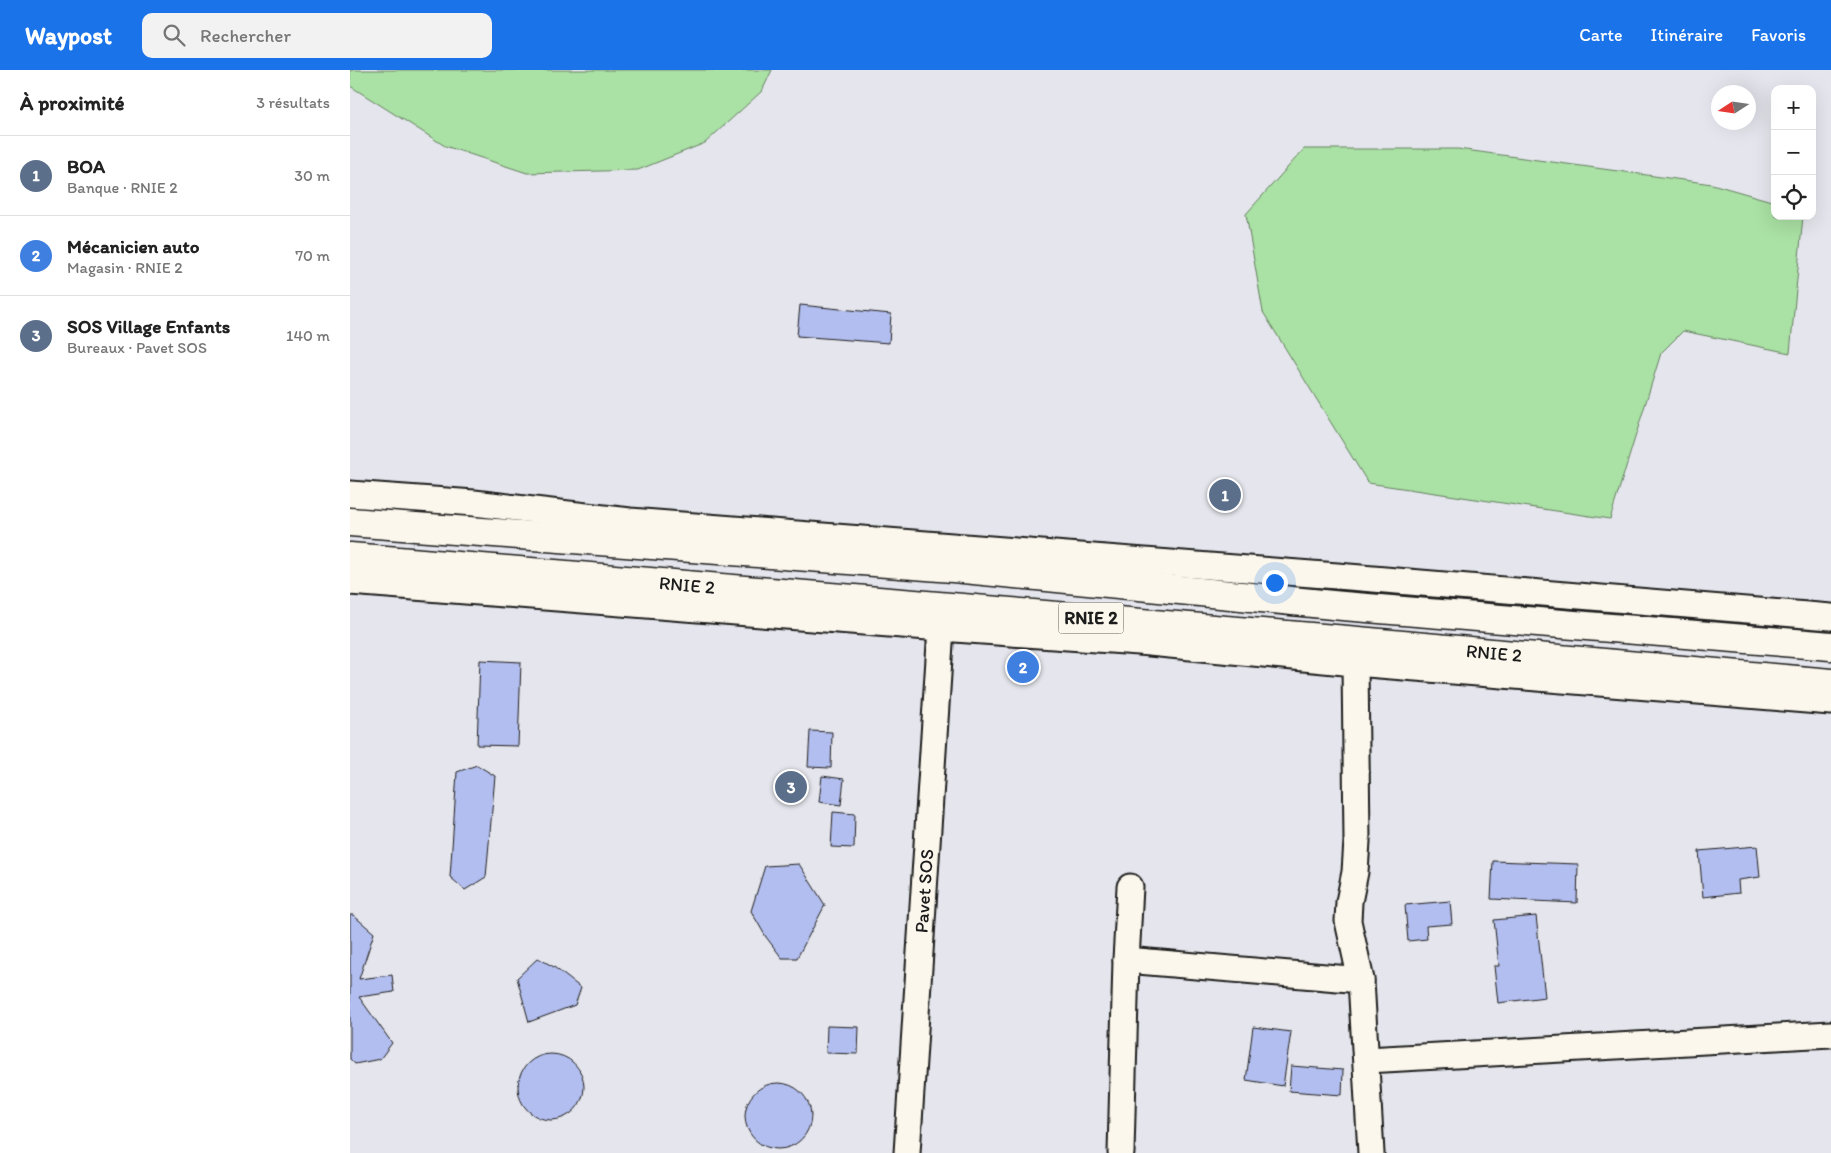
<!DOCTYPE html>
<html lang="fr">
<meta charset="utf-8">
<style>
:root{--surface:#fff;--page:#f2f2f2;--text:#222;--muted:#767676;--line:#e0e0e0;--accent:#1a73e8}
body{margin:0;font-family:Itim,sans-serif;background:var(--page);color:var(--text)}
.controls{position:absolute;right:15px;top:15px;display:grid;overflow:hidden;border-radius:10px;box-shadow:0 5px 20px #0002}
.controls button{width:45px;height:45px;display:grid;place-items:center;padding:0;border:0;border-bottom:1px solid var(--line);background:var(--surface);color:var(--text);font:25px sans-serif}
.compass{position:absolute;left:1361px;top:15px;width:45px;height:45px;border-radius:50%;background:var(--surface);box-shadow:0 5px 20px #0002;rotate:258deg}
.you{position:absolute;left:924px;top:512px;width:18px;height:18px;margin:-12px;border:4px solid #fff;border-radius:50%;background:#1a73e8;box-shadow:0 0 0 8px #1a73e833}
.badge{display:grid;place-items:center;width:32px;height:32px;border-radius:50%;background:var(--accent);color:#fff;font-size:16px;font-weight:700}
.pin{position:absolute;translate:-50% -50%;border:2px solid #fff;box-shadow:0 1px 5px #0006}
.list{margin:0;padding:0;list-style:none}
h2{display:flex;justify-content:space-between;align-items:center;height:65px;margin:0;padding:0 20px;font-size:21px}
h2 small{font-size:16px;font-weight:400;color:var(--muted)}
.list li{display:grid;grid-template-columns:32px 1fr auto;gap:15px;align-items:center;box-sizing:border-box;height:80px;padding:0 20px;border-top:1px solid var(--line)}
.list b{display:block;font-size:19px;white-space:nowrap}
.list p{margin:0;font-size:16px;white-space:nowrap;color:var(--muted)}
.list em{font-size:16px;font-style:normal;color:var(--muted)}
.icon{flex:none;width:28px;height:28px;fill:none;stroke:currentColor;stroke-width:2;stroke-linecap:round;stroke-linejoin:round}
.map{position:relative;flex:none;width:1481px;height:1083px;overflow:hidden}
header{display:flex;align-items:center;gap:30px;box-sizing:border-box;height:70px;padding:0 25px;background:var(--accent);color:#fff}
header strong{font-size:24px}
nav{display:flex;gap:28px;margin-inline-start:auto;font-size:18px}
.search{width:350px;height:45px;background:var(--page);display:flex;align-items:center;gap:12px;box-sizing:border-box;padding:0 18px;border-radius:10px;color:var(--muted);font-size:19px}
main{display:flex}
aside{flex:1;background:var(--surface)}
.map>svg:first-child{display:block}
.green{fill:#aae1a4;stroke:#637e60}
.building{fill:#b2beef;stroke:#1c1c1c}
.lines{fill:none;stroke-linecap:round;stroke-linejoin:round}
.minor-casing{stroke:#1c1c1c;stroke-width:29}
.highway-casing{stroke:#1c1c1c;stroke-width:31}
.minor{stroke:#fbf7ec;stroke-width:25}
.highway{stroke:#fbf7ec;stroke-width:28}
.labels{text-anchor:middle;dominant-baseline:central;stroke-width:4;stroke-linejoin:round;paint-order:stroke}
.shield{fill:#fbf7ec;stroke:#5f5e5a;stroke-width:1}
.shield-label{font-size:18px;font-weight:bold;fill:#1c1c1c}
.street-label{font-size:19px;fill:#1c1c1c;stroke:#fbf7ec}
</style>
<header>
<strong>Waypost</strong>
<div class="search"><svg class="icon" aria-label="search" viewBox="0 0 24 24"><circle cx="10" cy="10" r="6"/><path d="M15 15l6 6"/></svg>Rechercher</div>
<nav><a>Carte</a><a>Itinéraire</a><a>Favoris</a></nav>
</header>
<main>
<aside>
<h2>À proximité<small>3 résultats</small></h2>
<ul class="list">
<li><span class="badge" style="background:#5c6f8a">1</span><div><b>BOA</b><p>Banque · RNIE 2</p></div><em>30 m</em></li>
<li><span class="badge" style="background:#3f7fe0">2</span><div><b>Mécanicien auto</b><p>Magasin · RNIE 2</p></div><em>70 m</em></li>
<li><span class="badge" style="background:#5c6f8a">3</span><div><b>SOS Village Enfants</b><p>Bureaux · Pavet SOS</p></div><em>140 m</em></li>
</ul>
</aside>
<div class="map">
<svg width="1481" height="1083" viewBox="0 0 1481 1083">
<rect width="100%" height="100%" fill="#e5e6ed"/>
<filter id="ink" filterUnits="userSpaceOnUse"><feTurbulence type="fractalNoise" baseFrequency=".02" numOctaves="2"/><feDisplacementMap in="SourceGraphic" scale="10" xChannelSelector="R" yChannelSelector="G"/><feConvolveMatrix kernelMatrix="1 2 1 2 8 2 1 2 1" color-interpolation-filters="sRGB"/></filter>
<g filter="url(#ink)">
<!-- green -->
<g class="green">
<path d="M0 0H422L412 21 355 73 288 100 177 103 95 76 0 16Z"/>
<path d="M954 79H1108L1362 114 1425 132V146H1453L1440 283 1333 261 1311 283 1260 449 1018 413 913 242 896 144Z"/>
</g>
<!-- building -->
<g class="building">
<path d="M450 235 541 244 539 273 447 266Z"/>
<path d="M130 590 171 592 168 676 127 675Z"/>
<path d="M460 661 482 662 481 698 458 697Z"/>
<path d="M127 695 145 706 136 807 115 820 100 807 107 702Z"/>
<path d="M472 706 494 709 491 735 469 732Z"/>
<path d="M483 742 505 744 504 778 481 777Z"/>
<path d="M1407 776 1410 807 1388 810 1389 823 1353 827 1349 781Z"/>
<path d="M1143 791 1228 794 1227 833 1141 829Z"/>
<path d="M449 794 475 835 447 888H432L416 867 401 841 415 796Z"/>
<path d="M1100 831 1102 854 1076 856 1077 869 1058 871 1055 835Z"/>
<path d="M0 845H3L24 863 9 909 42 905 44 922 9 927 42 973 30 989 5 994 0 989Z"/>
<path d="M1186 846 1195 927 1148 933 1144 896H1149L1144 850Z"/>
<path d="M188 888 204 897 231 918 225 935 179 952 167 908Z"/>
<path d="M477 956 509 957 508 984 476 983Z"/>
<path d="M903 957 941 962 933 1016 896 1010Z"/>
<circle cx="201" cy="1017" r="33"/>
<path d="M941 996 993 1000 992 1025 939 1021Z"/>
<circle cx="428" cy="1046" r="33"/>
</g>
<g class="lines">
<!-- minor casing -->
<g class="minor-casing">
<g id="minor">
<path d="M0 424 124 433 280 451 987 506 1481 547"/>
<path d="M0 512 591 558 789 572 1005 593 1481 632"/>
<path d="M1005 593 1007 771 1005 802 999 832 998 851 1011 910 1021 1083"/>
<path d="M776 890 1011 910"/>
<path d="M1017 990 1481 964"/>
<path d="M557 1083 591 558"/>
<path d="M771 1083 776 890 780 817"/>
</g>
</g>
<!-- highway casing -->
<g class="highway-casing">
<g id="highway">
<path d="M0 452 603 498 993 536 1481 576"/>
<path d="M0 487 997 570 1481 613"/>
</g>
</g>
<!-- minor -->
<use href="#minor" class="minor"/>
<!-- highway -->
<use href="#highway" class="highway"/>
</g>
</g>
<g class="labels">
<!-- shield labels -->
<rect class="shield" x="708.5" y="532.5" width="65" height="31" rx="4"/>
<g class="shield-label">
<text x="741" y="548">RNIE 2</text>
</g>
<!-- street labels -->
<g class="street-label">
<text transform="translate(337 515) rotate(5)">RNIE 2</text>
<text transform="translate(1144 583) rotate(5)">RNIE 2</text>
<text transform="translate(574 821) rotate(-86)">Pavet SOS</text>
</g>
</g>
</svg>
<div class="controls">
<button>+</button>
<button>−</button>
<button><svg class="icon" aria-label="locate" viewBox="0 0 24 24"><circle cx="12" cy="12" r="6"/><path d="M12 2v4M12 18v4M2 12h4M18 12h4"/></svg></button>
</div>
<svg class="compass" viewBox="-18 -18 36 36"><path d="M0-13l5 13h-10z" fill="#e53935"/><path d="M0 13l5-13h-10z" fill="#767676"/></svg>
<div class="you"></div>
<div class="pin badge" style="left:875px;top:425px;background:#5c6f8a">1</div>
<div class="pin badge" style="left:673px;top:597px;background:#3f7fe0">2</div>
<div class="pin badge" style="left:441px;top:717px;background:#5c6f8a">3</div>
</div>
</main>
